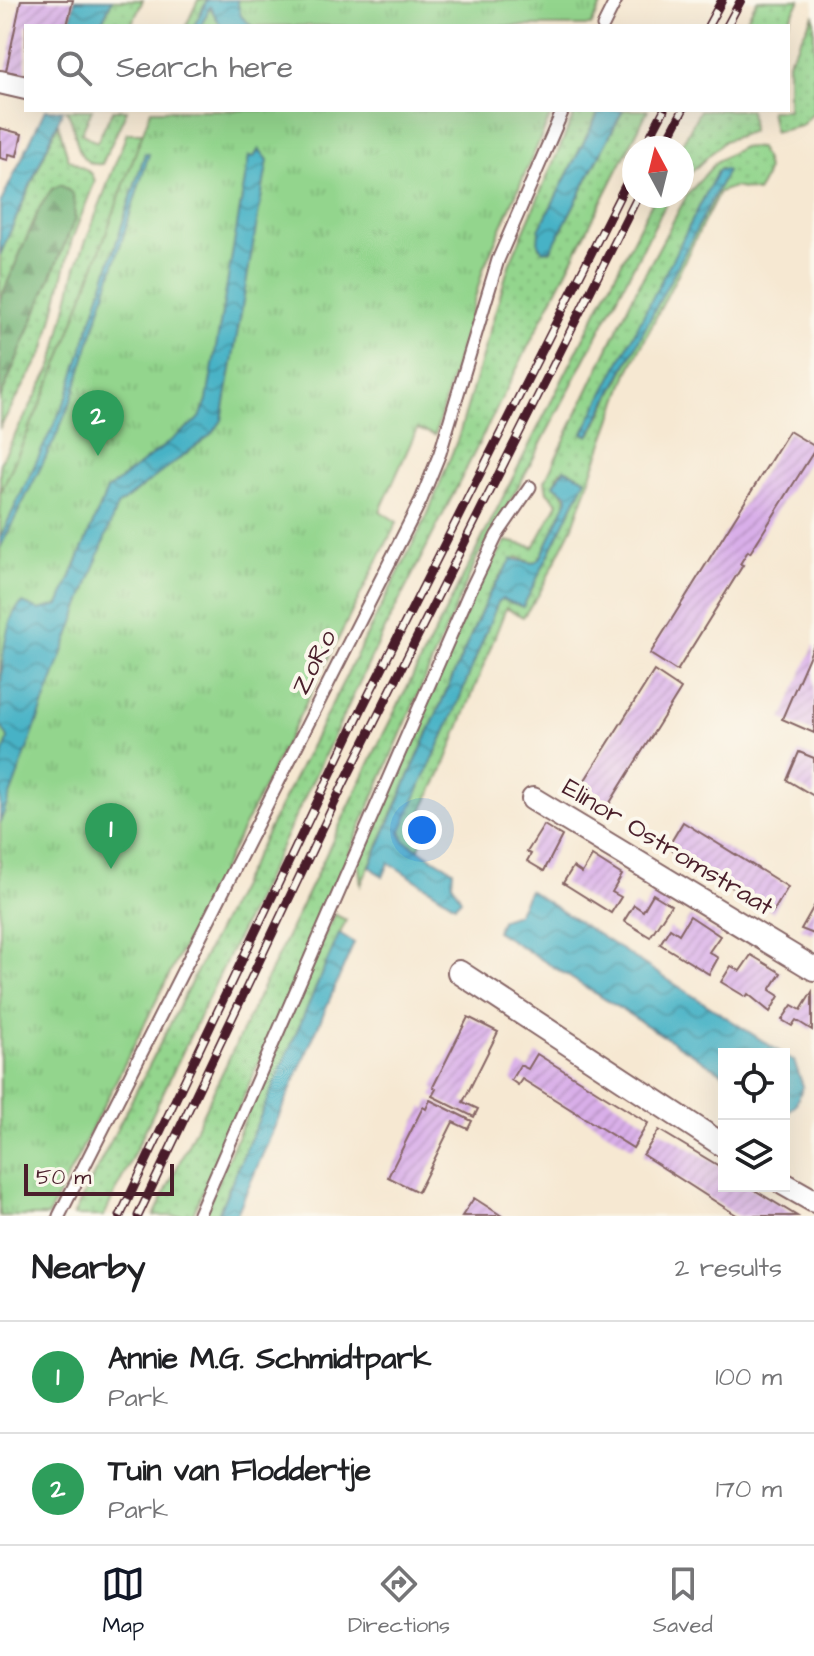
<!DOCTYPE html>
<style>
:root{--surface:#fff;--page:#f6f6f6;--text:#202124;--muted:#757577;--line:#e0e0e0;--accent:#111827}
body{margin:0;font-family:"Architects Daughter",sans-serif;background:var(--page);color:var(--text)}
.controls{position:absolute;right:24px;bottom:24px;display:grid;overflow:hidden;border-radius:0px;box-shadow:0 8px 32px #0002}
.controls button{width:72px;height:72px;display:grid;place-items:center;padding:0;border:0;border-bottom:2px solid var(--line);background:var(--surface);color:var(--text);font:40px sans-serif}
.compass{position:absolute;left:622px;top:136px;width:72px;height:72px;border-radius:50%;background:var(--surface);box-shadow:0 8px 32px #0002;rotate:353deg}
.scale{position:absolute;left:24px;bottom:20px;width:150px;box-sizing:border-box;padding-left:8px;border:4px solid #4a1f2b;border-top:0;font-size:22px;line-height:28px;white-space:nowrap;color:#4a1f2b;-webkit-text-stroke:6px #fbf7ec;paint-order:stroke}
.you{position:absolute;left:422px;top:830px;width:28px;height:28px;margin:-20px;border:6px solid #fff;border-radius:50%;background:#1a73e8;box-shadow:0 0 0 12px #1a73e833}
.badge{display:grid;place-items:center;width:52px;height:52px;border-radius:50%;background:var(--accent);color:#fff;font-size:26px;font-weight:700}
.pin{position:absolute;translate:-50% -66px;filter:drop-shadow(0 2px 4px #0008)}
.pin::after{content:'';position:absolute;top:42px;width:28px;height:24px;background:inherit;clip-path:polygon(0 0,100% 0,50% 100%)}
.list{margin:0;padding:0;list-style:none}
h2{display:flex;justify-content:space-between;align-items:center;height:104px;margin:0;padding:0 32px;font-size:34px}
h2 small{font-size:26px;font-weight:400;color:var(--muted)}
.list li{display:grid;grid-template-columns:52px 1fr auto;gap:24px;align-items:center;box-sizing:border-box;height:112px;padding:0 32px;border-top:2px solid var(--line)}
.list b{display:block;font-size:30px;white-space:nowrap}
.list p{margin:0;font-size:26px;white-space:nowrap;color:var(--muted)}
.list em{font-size:26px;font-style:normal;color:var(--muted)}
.icon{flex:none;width:44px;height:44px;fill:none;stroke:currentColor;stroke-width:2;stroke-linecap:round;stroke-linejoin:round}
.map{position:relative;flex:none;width:814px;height:1216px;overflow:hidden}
.search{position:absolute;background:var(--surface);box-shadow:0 8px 32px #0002;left:24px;right:24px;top:24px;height:88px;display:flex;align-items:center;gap:20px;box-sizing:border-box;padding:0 28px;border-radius:0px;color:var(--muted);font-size:30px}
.sheet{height:328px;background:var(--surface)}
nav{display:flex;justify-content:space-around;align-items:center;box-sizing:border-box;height:112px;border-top:2px solid var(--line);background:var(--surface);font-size:22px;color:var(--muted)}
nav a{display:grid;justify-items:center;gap:4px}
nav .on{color:var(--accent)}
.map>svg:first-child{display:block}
.grass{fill:url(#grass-dots);stroke:#6e7a5c;stroke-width:2;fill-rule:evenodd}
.forest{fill:url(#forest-firs);stroke:#606a52;stroke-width:2}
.park{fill:url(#park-tufts);stroke:#6e7a5c;stroke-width:2}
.water{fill:url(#water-waves);stroke:#486878;stroke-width:2}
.building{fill:url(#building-hatch)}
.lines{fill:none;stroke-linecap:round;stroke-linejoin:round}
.lane-casing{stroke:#866565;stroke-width:15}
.street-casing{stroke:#866565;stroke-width:26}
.lane{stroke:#fff;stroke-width:11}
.street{stroke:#fff;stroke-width:22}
.rail-casing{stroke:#4a1f2b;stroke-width:9}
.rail{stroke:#fbf7ec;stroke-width:6;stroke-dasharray:18;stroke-linecap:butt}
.labels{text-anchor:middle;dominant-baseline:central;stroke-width:8;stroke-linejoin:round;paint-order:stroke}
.street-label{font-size:26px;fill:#4a1f2b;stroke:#fbf7ec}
</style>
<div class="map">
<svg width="814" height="1216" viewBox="0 0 814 1216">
<defs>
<pattern id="grass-dots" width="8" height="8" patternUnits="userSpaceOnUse" patternTransform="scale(2)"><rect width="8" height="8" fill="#93d58d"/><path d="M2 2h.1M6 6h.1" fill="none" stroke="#80b67a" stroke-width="1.8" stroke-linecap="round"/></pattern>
<pattern id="forest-firs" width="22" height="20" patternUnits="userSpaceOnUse" patternTransform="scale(2)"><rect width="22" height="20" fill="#76b678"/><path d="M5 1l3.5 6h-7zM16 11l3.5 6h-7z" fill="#639363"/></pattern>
<pattern id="park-tufts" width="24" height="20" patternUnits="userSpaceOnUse" patternTransform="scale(2)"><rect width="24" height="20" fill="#93d58d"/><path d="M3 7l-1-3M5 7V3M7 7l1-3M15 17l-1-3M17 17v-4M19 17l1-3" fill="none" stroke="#80b67a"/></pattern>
<pattern id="water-waves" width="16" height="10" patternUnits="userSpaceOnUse" patternTransform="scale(2)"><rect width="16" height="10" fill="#47b2c6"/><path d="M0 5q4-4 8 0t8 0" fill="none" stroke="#3d90a1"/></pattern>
<pattern id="building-hatch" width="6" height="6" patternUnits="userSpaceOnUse" patternTransform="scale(2)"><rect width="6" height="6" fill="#d9afe9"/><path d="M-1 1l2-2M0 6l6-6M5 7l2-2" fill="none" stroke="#bc96c8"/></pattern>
</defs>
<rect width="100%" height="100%" fill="#fbf7ec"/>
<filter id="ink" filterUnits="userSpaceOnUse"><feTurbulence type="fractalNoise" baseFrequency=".0125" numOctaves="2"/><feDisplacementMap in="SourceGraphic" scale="16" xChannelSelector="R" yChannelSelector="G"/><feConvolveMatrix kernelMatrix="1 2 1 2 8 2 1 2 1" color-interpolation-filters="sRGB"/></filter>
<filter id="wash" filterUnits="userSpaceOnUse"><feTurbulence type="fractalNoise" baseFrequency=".006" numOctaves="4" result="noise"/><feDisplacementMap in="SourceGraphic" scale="32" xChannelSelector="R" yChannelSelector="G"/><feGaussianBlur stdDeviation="1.8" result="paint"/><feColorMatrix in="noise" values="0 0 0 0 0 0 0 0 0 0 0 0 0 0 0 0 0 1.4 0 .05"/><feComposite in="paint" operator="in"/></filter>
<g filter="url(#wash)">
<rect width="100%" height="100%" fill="#f6e8d2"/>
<!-- grass -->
<g class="grass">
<path d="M112 0H143L131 26H100Z"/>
<path d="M757 0H800L785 26H743Z"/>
<path d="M814 14V112L801 126 774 132 770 110H788V62Z"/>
<path d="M66 110H92L81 133 97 142 113 110H127L102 164C71 168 79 125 66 110Z"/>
<path d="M576 110H600L539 230V247L550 251 553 246 623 110H648L387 625 104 1216H73L427 516 458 438 509 265Z"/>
<path d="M700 110H750L752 131 724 141 682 181 680 148Z"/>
<path d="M58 123 68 158 92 174 95 181 72 239 45 349 0 427V399L75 219 21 256 0 300V255Z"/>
<path d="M127 133H159L0 538V463L53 364 76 267Z"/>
<path d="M742 147 759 148C770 167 769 174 757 192L734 187 719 192 628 373 573 526 539 594 523 617 506 608 443 769 411 832 422 839 419 849 404 841 401 829 455 710 498 602 502 599 523 607 586 479 569 471H560L554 484 568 499 540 559 533 563 517 557 501 574 489 594 361 885 358 859 475 593 506 541 534 547 558 503 547 492 545 481 633 296 687 195 717 161ZM720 169 722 176 594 429 589 436 583 433Z"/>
<path d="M655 196H670L522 480 477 558 192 1216H154L378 745Z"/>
<path d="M334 914 346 920 217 1216H203Z"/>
</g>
<!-- forest -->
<path class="forest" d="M61 185 73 194 75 219 0 399V300L40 207 52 189Z"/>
<!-- park -->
<g class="park">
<path d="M198 0H604L591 26H186Z"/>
<path d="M151 110H553L484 267 435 435 417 429 380 511 397 522 48 1216H0V494L60 360Z"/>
</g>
<!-- water -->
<g class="water">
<path d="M75 0H112L100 26H69Z"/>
<path d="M207 0H237L241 16 252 26H221L210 7 201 26H194Z"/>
<path d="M45 110H63L0 255V204Z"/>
<path d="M600 110H623L551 250 543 251 538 244 539 230Z"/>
<path d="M259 149 268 160 222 420 213 433 117 506 0 823V765L8 739C7 733 1 729 0 723 0 697 0 615 23 603L39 610 59 605 107 490 200 418 207 400 249 156 254 157Z"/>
<path d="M145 153 149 154 72 399 54 441 0 548V538L67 397Z"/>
<path d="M724 169 727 171 589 436 583 433 718 170Z"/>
<path d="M564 469 586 479 523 607 502 599 498 602 455 710 400 832 404 841 453 870 452 883 461 899 455 905 389 863 383 877 370 866 489 594 512 559 533 563 540 559 568 499 567 494 554 485Z"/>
<path d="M529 890 783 1054H724V1074L496 931 502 919 517 914Z"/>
<path d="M339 934 354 943 236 1216H217Z"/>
<path d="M784 1055 794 1061 803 1086 795 1106 786 1113Z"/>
</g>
<g id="blocks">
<!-- building -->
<g class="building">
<path d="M21 0H73L67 26H26V75L6 71Z"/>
<path d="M0 128 22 134 17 156 9 154 8 160 0 158Z"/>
<path d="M789 431 814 446V451L750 553 748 551 740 564 743 565 677 671 650 654Z"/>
<path d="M814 645V733L782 719Z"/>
<path d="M654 671 681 689 606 809 578 791Z"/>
<path d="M799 752 814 758V796L787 780Z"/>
<path d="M683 822 788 887 773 912 668 847Z"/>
<path d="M544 825 562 836 544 871 527 861 531 854 527 852Z"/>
<path d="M592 856 622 875 612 892 621 897 611 913 563 883 573 867 582 873Z"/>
<path d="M653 894 671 905 650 937 624 921 634 905 643 911Z"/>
<path d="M814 906V934L801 929Z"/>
<path d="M690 916 720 936 709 952 718 958 709 974 660 944 670 928 679 934Z"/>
<path d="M751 955 781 973 770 990 779 996 770 1012 748 994 746 997 721 982 731 966 740 971Z"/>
<path d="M812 992V1030L796 1020 792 1026 782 1020 792 1005 801 1010Z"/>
<path d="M468 1017 498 1032 463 1102 478 1109 474 1117 432 1096 436 1089 433 1087Z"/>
<path d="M537 1054 648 1123 633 1148 522 1079 518 1085 511 1080 520 1065 528 1069Z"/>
<path d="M430 1100 472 1121 468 1129 453 1122 418 1192 388 1177 423 1107 426 1109Z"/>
<path d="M659 1130 724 1169V1186H748L797 1216H738L643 1155Z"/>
<path d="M474 1198 502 1216H462Z"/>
</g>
</g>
</g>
<g filter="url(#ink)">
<use href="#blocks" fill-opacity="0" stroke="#866565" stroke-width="2"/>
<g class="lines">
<!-- lane casing -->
<g class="lane-casing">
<g id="lane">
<path d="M603 26 616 0"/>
<path d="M59 1216 421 500 440 453 498 260 563 110"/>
<path d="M198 1216 469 593 497 535 530 487"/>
</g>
</g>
<!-- street casing -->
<g class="street-casing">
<g id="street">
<path d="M0 82 26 88"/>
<path d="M533 799 814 969"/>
<path d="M459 972 724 1146"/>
<path d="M784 1184 814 1201"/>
</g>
</g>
<!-- lane -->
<use href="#lane" class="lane"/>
<!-- street -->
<use href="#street" class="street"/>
<!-- rail casing -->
<g class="rail-casing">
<g id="rail">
<path d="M708 26 722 0"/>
<path d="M727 26 741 0"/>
<path d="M644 148 664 110"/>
<path d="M663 148 683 110"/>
<path d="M120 1216 363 706 634 168"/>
<path d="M138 1216 343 785 638 196"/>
</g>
</g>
<!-- rail -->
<use href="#rail" class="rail"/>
</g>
</g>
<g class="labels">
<!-- street labels -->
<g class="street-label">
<text transform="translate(314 662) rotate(-63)">ZoRo</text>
<text transform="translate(668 847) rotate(31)">Elinor Ostromstraat</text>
</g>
</g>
</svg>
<div class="controls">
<button><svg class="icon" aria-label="locate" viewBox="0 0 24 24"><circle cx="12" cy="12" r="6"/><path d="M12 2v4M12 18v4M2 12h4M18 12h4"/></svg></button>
<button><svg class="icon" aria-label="layers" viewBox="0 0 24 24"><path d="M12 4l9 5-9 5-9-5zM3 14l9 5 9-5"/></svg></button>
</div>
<svg class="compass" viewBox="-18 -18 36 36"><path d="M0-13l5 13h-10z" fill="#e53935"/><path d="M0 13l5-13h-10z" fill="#757577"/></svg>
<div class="scale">50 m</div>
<div class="you"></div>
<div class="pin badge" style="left:111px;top:869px;background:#2e9e5b">1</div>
<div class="pin badge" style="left:98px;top:456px;background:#2e9e5b">2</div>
<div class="search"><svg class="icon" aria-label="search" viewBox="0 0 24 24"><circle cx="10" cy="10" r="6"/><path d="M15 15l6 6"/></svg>Search here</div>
</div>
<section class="sheet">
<h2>Nearby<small>2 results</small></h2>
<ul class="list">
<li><span class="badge" style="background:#2e9e5b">1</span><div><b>Annie M.G. Schmidtpark</b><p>Park</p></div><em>100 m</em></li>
<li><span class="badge" style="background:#2e9e5b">2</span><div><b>Tuin van Floddertje</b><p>Park</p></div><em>170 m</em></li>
</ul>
</section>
<nav>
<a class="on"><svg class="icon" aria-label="map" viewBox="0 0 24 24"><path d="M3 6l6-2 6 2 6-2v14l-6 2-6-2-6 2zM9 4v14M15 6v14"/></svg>Map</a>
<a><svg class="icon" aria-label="directions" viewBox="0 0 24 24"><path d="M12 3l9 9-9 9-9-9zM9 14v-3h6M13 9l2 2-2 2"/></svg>Directions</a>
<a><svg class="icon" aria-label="saved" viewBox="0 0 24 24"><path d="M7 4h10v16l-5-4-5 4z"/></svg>Saved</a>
</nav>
